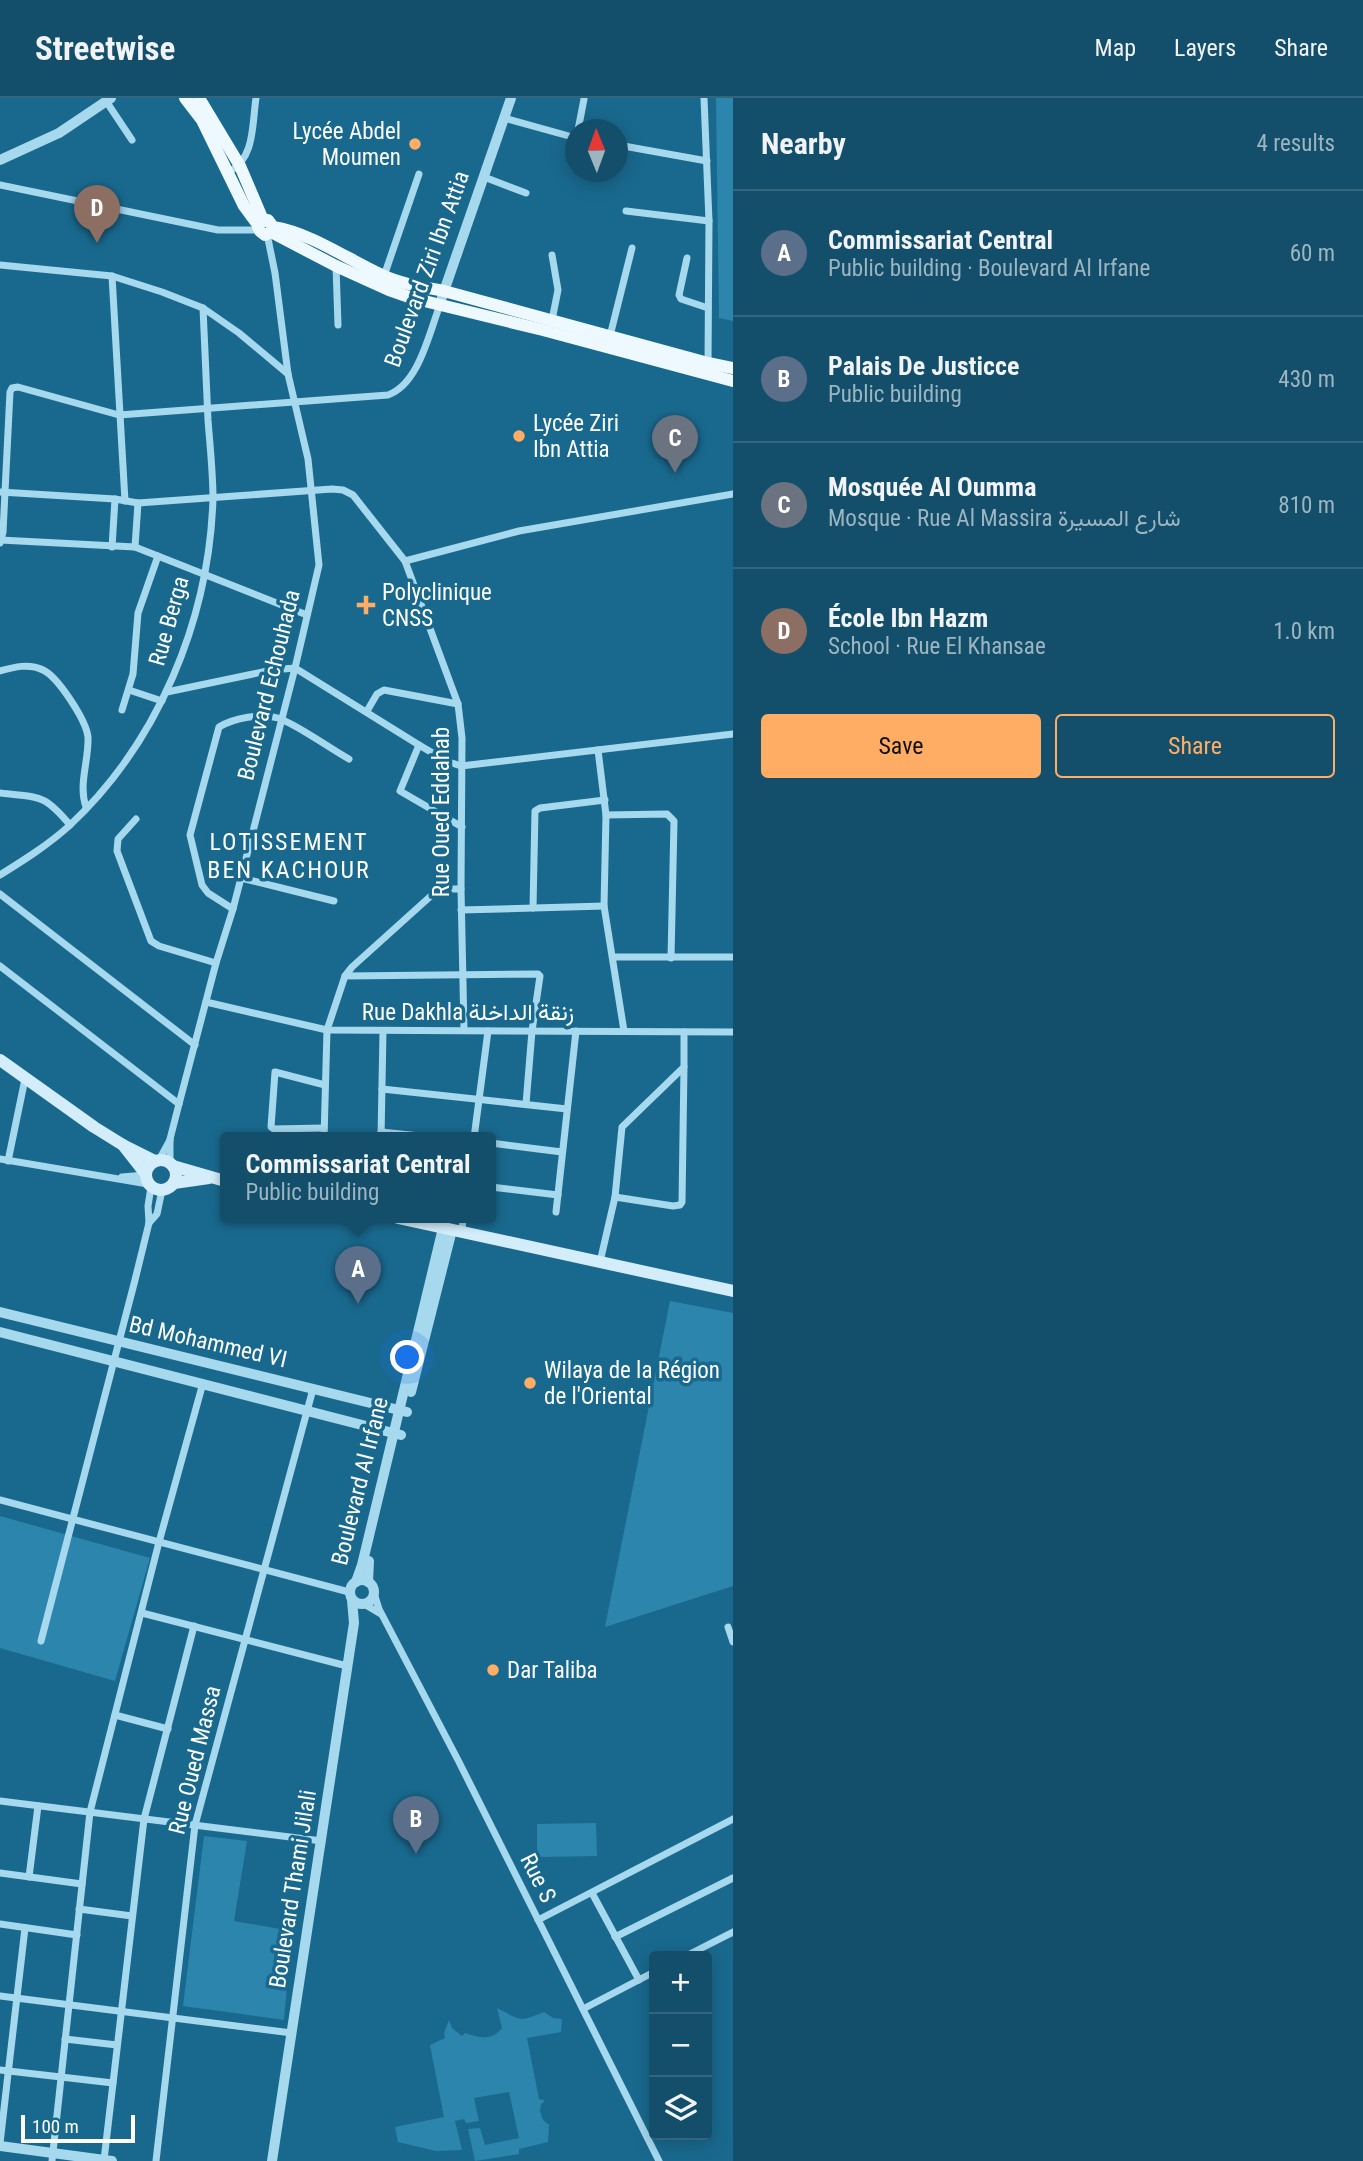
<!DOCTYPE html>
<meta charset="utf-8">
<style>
:root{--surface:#134f6a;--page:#1c5670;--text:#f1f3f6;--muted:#9db5c1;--line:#32667e;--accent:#ffad64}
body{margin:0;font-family:"Roboto Condensed",Vazirmatn,sans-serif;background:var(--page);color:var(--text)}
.controls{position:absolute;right:21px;bottom:21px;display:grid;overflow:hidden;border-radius:7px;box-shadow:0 4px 18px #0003}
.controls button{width:63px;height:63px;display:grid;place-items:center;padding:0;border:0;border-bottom:2px solid var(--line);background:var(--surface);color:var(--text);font:35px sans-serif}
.compass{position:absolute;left:565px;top:21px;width:63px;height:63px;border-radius:50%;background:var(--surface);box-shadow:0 4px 18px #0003;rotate:359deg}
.scale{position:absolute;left:21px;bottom:18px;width:114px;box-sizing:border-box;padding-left:7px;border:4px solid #fff;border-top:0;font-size:19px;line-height:24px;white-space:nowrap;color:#fff;-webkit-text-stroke:5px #19698e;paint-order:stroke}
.you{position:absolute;left:408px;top:1260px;width:24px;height:24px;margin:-18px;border:5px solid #fff;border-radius:50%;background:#1a73e8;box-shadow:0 0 0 10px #1a73e833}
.badge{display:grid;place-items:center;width:46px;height:46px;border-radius:50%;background:var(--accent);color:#fff;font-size:23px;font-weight:700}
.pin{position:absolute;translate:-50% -58px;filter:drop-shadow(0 2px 4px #0008)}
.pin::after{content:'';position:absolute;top:37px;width:24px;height:21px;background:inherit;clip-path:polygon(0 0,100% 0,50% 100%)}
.popup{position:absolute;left:220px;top:1034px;width:276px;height:91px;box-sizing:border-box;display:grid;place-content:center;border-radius:7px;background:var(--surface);filter:drop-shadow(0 2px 5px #0005);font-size:23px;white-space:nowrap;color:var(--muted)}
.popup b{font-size:26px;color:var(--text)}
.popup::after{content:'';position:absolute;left:50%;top:100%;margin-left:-14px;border:14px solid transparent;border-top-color:var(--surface)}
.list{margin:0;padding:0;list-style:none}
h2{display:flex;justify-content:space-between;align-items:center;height:91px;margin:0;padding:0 28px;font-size:30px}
h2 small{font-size:23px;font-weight:400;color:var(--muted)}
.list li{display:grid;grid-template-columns:46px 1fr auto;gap:21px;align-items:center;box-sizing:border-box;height:126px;padding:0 28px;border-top:2px solid var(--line)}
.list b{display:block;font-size:26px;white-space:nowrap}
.list p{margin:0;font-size:23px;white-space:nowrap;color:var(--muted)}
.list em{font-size:23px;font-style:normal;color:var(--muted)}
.actions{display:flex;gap:14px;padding:21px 28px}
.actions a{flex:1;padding:16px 0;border:2px solid var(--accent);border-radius:7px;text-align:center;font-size:24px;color:var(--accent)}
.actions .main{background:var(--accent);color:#111}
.icon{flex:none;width:38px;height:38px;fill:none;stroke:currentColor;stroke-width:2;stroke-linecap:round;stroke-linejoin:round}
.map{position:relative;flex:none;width:733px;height:2063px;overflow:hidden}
header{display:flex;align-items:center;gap:42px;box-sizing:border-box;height:98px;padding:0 35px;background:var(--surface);border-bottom:2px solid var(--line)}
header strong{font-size:33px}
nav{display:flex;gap:38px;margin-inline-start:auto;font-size:24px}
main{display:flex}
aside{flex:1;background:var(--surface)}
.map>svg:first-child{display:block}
.green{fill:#2c85ac}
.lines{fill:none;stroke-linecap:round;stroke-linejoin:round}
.minor{stroke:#a6d8ee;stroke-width:7}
.tertiary{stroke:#a6d8ee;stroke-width:10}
.secondary{stroke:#d3eefa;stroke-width:12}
.primary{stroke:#eef9ff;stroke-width:12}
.poi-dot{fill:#ffad64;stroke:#19698e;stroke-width:2.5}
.labels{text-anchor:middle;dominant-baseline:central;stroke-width:7;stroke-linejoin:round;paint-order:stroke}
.poi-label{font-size:23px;fill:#fff;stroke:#19698e;text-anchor:start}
.street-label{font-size:23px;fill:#fff;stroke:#19698e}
.neighbourhood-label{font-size:24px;letter-spacing:2px;fill:#fff;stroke:#19698e}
</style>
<header>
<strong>Streetwise</strong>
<nav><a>Map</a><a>Layers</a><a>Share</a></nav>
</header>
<main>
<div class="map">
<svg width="733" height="2063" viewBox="0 0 733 2063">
<rect width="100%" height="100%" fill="#19698e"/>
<!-- green -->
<g class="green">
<path d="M716 0H733V223L719 220Z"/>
<path d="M670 1203 733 1215V1488L605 1529Z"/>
<path d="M0 1418 150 1460 115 1583 0 1550Z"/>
<path d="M596 1725 597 1758 537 1759V1726Z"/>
<path d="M204 1738 247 1743 234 1823 292 1833 284 1922 183 1908Z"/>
<path d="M497 1910C522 1922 516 1925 544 1914L553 1920 562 1921 561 1934 527 1940 539 2001 544 2002V2004L541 2006 540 2013 543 2022 549 2027 548 2044 519 2051V2056L475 2063 468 2031 480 2030 485 2047 519 2040 509 1994 474 2000 479 2023 466 2025 464 2021 455 2023 462 2052 436 2053 398 2044 395 2029 444 2019 430 1947 445 1940 444 1935 449 1922 452 1930 462 1938 465 1935C480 1940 492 1943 502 1930Z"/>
</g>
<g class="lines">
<!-- minor -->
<g class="minor">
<path d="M704 0 709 123 708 267"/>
<path d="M106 3 132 42"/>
<path d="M504 20 576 40"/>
<path d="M578 32 584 1"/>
<path d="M618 47 707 63"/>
<path d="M229 74C255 60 252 27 256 0"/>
<path d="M484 79 526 95"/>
<path d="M0 87 218 132H259"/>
<path d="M626 113 709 123"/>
<path d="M687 160 679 197 681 201 708 210"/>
<path d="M0 167 112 178 162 194 203 210 239 235 288 276"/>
<path d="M336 168 338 227"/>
<path d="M112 178 125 403"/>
<path d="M384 178 419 76"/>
<path d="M552 222 558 192 552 157"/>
<path d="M610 238 632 150"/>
<path d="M0 394 115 401 138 405 332 391 343 392 353 397 405 463 458 606 462 640 461 791 464 932"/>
<path d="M0 442 135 449 307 517"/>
<path d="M0 445 3 434 10 294 12 290 18 289 119 317 388 297C419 286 429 235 440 207"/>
<path d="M112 449 115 401"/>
<path d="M135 449 138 405"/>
<path d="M405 463 519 433 733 396"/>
<path d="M0 573C14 569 29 565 43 572 58 579 86 622 88 639 89 663 78 686 86 709"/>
<path d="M129 592 162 603"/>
<path d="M167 594 272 572 295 570 419 647 446 663 461 668 733 636"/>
<path d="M122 612 133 576 138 515 158 458"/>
<path d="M367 613 377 596 384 592 458 606"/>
<path d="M419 647 400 693 462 729"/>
<path d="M598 652 606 717 604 808 624 933"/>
<path d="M0 695C40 700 43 695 70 727"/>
<path d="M606 717 667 716 674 723 671 860"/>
<path d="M136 721 118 741 117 753 151 843 159 848 216 865"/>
<path d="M0 777C24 762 48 747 69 728 158 645 209 522 213 401 213 375 210 348 208 322 206 285 205 247 203 210"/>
<path d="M241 780 334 803"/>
<path d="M0 796 195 947"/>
<path d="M533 810 535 713 540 710 605 702"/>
<path d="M233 811 208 795 202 787 190 737 219 629C234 620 261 615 278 620 298 627 329 650 349 661"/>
<path d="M461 812 604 808"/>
<path d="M613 859H733"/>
<path d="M0 868 179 1006"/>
<path d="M345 878 538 876 540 878 532 933 526 1006"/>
<path d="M206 904 327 932 733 934"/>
<path d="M382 991 567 1011"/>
<path d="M324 1030 274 1031 271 1029 275 974 325 987"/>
<path d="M381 1034 440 1040"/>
<path d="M324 1040 327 932 345 878 352 869 433 796 443 791H461"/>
<path d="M381 1040 383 933"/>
<path d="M474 1040 488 933"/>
<path d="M491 1045 562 1054"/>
<path d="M0 1061 148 1086"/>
<path d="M159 1062 170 1042"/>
<path d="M8 1063 25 981"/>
<path d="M170 1065V1041L179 1006 216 865 233 811 295 570 319 467 308 361 288 276 275 175 267 136"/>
<path d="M122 1079 145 1077"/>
<path d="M491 1089 558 1097"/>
<path d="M615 1099 673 1108 680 1107 682 1104 684 969"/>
<path d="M556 1114 576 933"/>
<path d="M149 1125 157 1116 162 1092"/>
<path d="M462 1134 463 1120"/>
<path d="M600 1164 615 1099 622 1029 684 969V934"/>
<path d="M0 1402 349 1494"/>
<path d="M374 1495 379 1511 459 1664 659 2063"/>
<path d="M364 1506 381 1516"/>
<path d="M142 1515 347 1568"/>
<path d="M728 1529 733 1544"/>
<path d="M41 1543 135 1182 149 1125 148 1108 151 1089"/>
<path d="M115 1617 168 1631"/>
<path d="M0 1703 322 1743"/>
<path d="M0 1775 82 1786"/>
<path d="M29 1779 38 1708"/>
<path d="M592 1795 639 1882"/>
<path d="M79 1811 132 1818"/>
<path d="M538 1822 733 1721"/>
<path d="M0 1826 77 1837"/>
<path d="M615 1839 733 1780"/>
<path d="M686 1858 733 1834"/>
<path d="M0 1898 292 1935"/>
<path d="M583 1911 654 1874"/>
<path d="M65 1941 117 1947"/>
<path d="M0 1972 113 1985"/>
<path d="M0 2045 25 1830"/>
<path d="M104 2062 144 1721 194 1528"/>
<path d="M52 2063 90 1714 159 1444 203 1285"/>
<path d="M156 2063 195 1727 313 1291"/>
</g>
<!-- tertiary -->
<g class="tertiary">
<path d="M0 62 59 35 111 0"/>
<path d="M442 199 511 0"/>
<path d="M0 1214 407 1314"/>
<path d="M0 1234 401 1337"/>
<path d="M411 1294 452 1132"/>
<circle cx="362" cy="1494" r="12"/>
<path d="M356 1484 362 1467 443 1130"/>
<path d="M368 1484 369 1463"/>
<path d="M0 2048 112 2063"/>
<path d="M272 2063 354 1525 352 1502"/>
</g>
<!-- secondary -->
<g class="secondary">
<path d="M0 962 94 1029 123 1047 155 1063"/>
<path d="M123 1047 145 1075"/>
<circle cx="161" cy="1077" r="15"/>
<path d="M173 1068 225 1083"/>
<path d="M174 1085 209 1080"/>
<path d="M398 1120 733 1193"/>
</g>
<!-- primary -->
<g class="primary">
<path d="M185 0 202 22 244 108 258 127"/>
<path d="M199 0 240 68 263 122"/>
<path d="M273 129 271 134 265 137 260 133 258 129 262 123 268 122 273 129C311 135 347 161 382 177 401 186 423 189 444 193L708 265 733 270"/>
<path d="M271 134 336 168 389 192 412 200 543 232 733 283"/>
</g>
</g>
<!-- markers -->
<g class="poi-dot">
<circle cx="415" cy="46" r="7"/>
<circle cx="519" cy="338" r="7"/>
<path d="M362.5 496.5h7v7h7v7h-7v7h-7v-7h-7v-7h7z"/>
<circle cx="530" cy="1285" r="7"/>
<circle cx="493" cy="1572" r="7"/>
</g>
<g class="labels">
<!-- poi labels -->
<g class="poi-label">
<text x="401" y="33" text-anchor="end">Lycée Abdel<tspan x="401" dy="26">Moumen</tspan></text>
<text x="533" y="325">Lycée Ziri<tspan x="533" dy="26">Ibn Attia</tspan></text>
<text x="382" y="494">Polyclinique<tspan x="382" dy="26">CNSS</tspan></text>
<text x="544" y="1272">Wilaya de la Région<tspan x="544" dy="26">de l'Oriental</tspan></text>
<text x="507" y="1572">Dar Taliba</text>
</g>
<!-- street labels -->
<g class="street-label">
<text transform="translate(427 171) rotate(-70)">Boulevard Ziri Ibn Attia</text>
<text transform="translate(169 523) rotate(-74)">Rue Berga</text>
<text transform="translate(269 587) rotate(-76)">Boulevard Echouhada</text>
<text transform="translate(441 714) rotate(-90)">Rue Oued Eddahab</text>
<text x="468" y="914">Rue Dakhla زنقة الداخلة</text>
<text transform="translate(208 1244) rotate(13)">Bd Mohammed VI</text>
<text transform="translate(360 1383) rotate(-76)">Boulevard Al Irfane</text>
<text transform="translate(195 1662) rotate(-76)">Rue Oued Massa</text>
<text transform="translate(538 1780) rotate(63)">Rue S</text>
<text transform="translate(293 1791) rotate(-81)">Boulevard Thami Jilali</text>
</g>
<!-- neighbourhood labels -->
<g class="neighbourhood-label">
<text x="289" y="744">LOTISSEMENT<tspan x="289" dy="28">BEN KACHOUR</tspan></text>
</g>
</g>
</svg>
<div class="controls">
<button>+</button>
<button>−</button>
<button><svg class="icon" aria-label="layers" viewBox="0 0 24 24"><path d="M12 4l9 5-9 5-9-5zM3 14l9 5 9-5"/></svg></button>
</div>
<svg class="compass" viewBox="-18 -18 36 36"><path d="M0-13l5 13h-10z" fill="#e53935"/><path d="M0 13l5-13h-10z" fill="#9db5c1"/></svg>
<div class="scale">100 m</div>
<div class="you"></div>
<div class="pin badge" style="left:358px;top:1206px;background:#5c6f8a">A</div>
<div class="popup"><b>Commissariat Central</b>Public building</div>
<div class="pin badge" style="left:416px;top:1756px;background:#5c6f8a">B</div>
<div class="pin badge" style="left:675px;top:375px;background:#6b7280">C</div>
<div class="pin badge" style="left:97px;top:145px;background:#8d6e63">D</div>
</div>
<aside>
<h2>Nearby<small>4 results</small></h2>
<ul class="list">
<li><span class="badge" style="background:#5c6f8a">A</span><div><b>Commissariat Central</b><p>Public building · Boulevard Al Irfane</p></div><em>60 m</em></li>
<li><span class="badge" style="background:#5c6f8a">B</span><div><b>Palais De Justicce</b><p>Public building</p></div><em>430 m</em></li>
<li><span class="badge" style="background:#6b7280">C</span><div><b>Mosquée Al Oumma</b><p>Mosque · Rue Al Massira شارع المسيرة</p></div><em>810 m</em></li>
<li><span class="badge" style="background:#8d6e63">D</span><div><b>École Ibn Hazm</b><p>School · Rue El Khansae</p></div><em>1.0 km</em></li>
</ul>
<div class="actions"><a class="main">Save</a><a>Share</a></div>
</aside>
</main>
